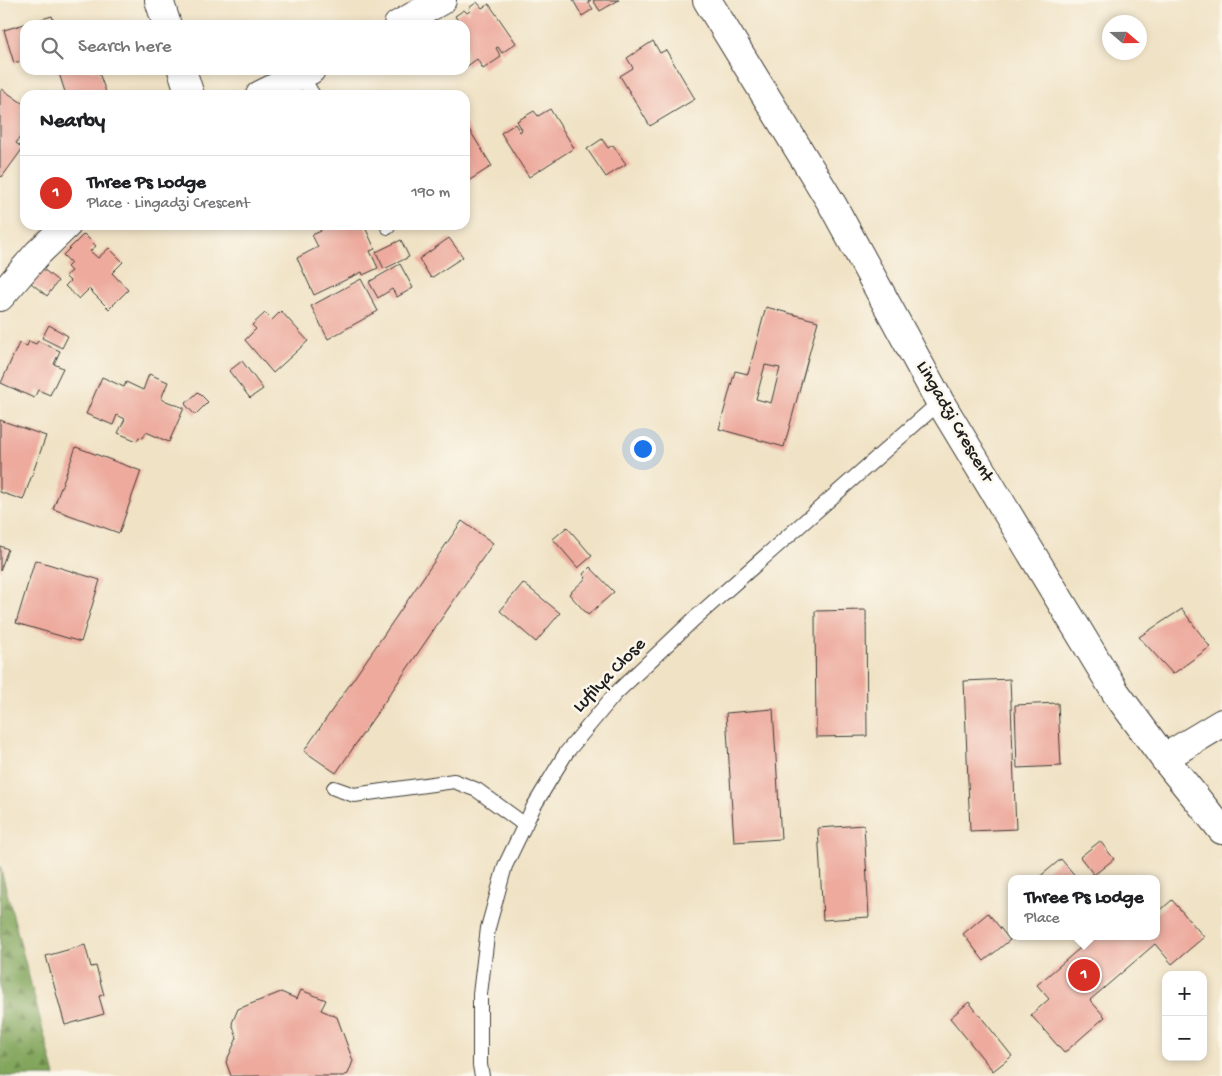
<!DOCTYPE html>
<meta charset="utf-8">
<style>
:root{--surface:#fff;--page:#f6f6f6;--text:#202124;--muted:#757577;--line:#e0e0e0;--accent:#d93025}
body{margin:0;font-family:"Gochi Hand",sans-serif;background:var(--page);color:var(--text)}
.controls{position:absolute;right:15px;bottom:15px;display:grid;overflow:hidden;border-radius:10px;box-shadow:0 2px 8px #0003}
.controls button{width:45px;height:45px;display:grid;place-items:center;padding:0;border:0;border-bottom:1px solid var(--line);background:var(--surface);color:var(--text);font:25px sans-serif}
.compass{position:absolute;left:1102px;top:15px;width:45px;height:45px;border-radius:50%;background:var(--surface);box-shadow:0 2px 8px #0003;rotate:110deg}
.you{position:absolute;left:642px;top:448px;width:18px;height:18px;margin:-12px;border:4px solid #fff;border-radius:50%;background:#1a73e8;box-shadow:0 0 0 8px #1a73e833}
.badge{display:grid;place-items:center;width:32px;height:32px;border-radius:50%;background:var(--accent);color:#fff;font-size:16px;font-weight:700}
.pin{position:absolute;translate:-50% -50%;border:2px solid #fff;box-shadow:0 1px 5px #0006}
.popup{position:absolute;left:1008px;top:875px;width:152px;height:65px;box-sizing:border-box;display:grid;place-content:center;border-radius:10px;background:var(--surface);filter:drop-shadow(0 1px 4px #0005);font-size:16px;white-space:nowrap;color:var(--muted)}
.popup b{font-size:19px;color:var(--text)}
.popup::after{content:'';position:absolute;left:50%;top:100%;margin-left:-10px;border:10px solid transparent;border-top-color:var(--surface)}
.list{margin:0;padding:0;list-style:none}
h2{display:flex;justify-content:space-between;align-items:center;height:65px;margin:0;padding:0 20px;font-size:21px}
h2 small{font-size:16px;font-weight:400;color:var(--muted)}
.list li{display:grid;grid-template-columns:32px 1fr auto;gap:15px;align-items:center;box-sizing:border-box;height:75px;padding:0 20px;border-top:1px solid var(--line)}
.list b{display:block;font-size:19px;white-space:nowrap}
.list p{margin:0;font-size:16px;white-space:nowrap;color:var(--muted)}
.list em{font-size:16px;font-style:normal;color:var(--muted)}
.icon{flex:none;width:28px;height:28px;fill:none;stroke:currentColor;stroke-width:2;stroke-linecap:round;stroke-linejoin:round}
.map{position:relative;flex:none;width:1222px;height:1076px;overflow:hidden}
.search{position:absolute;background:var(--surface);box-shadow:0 2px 8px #0003;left:20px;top:20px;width:450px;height:55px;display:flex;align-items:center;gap:12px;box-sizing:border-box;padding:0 18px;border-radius:15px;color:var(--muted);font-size:19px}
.panel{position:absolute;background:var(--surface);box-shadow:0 2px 8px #0003;left:20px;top:90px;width:450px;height:140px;border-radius:15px}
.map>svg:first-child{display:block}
.forest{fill:url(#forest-firs);stroke:#4f613c}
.building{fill:#edaa9d;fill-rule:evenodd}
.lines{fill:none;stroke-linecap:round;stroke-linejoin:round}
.lane-casing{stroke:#3c3a35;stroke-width:16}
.street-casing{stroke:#3c3a35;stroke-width:30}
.lane{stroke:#fff;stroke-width:14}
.street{stroke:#fff;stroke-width:28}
.labels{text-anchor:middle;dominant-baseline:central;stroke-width:5;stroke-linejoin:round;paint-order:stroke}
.street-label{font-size:19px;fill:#1c1c1c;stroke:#fbf7ec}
</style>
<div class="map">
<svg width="1222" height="1076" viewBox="0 0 1222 1076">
<defs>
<pattern id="forest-firs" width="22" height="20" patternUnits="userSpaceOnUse" patternTransform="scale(1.25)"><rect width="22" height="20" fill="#82a65c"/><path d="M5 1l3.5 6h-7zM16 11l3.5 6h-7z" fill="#6a864b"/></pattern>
</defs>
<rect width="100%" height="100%" fill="#fbf7ec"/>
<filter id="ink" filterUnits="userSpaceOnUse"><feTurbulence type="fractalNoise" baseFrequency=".02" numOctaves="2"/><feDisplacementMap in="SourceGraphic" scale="10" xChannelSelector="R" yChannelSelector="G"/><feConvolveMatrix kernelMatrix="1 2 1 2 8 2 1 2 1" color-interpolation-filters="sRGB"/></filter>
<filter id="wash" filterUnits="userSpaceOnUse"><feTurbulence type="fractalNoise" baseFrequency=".0096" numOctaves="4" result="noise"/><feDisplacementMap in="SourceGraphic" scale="20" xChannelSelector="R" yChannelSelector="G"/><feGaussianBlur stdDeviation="1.12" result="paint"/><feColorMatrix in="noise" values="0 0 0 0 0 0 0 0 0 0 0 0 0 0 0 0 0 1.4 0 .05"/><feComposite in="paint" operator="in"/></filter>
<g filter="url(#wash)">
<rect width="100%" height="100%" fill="#f0e2c5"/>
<!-- forest -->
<path class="forest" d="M0 866 55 1076H0Z"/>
<g id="blocks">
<!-- building -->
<g class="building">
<path d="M573 0H591L588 2 593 9 582 16Z"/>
<path d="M593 0H619L600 11Z"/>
<path d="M477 2 482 8 489 4 516 43 502 53 498 47 496 48 501 57 483 69 477 59 466 67 465 25H452L458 21 455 16 464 10 467 13 470 11 469 8Z"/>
<path d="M52 16 55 25H25V60L14 63 4 30Z"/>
<path d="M653 41 660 53 666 50 695 99 650 126 620 76 633 68 627 58Z"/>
<path d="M58 70H98L107 95H66Z"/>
<path d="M2 89 25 105V130L16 143 23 148 2 177 0 175V92Z"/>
<path d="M550 109 574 148 529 177 501 133 515 124 520 132 522 130 517 121 534 111 538 116Z"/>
<path d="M465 123 492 166 465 183Z"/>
<path d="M602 139 608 148 613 145 626 164 606 177 587 149Z"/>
<path d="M318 225H355L356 228 364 225 375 249 370 251 378 268 363 275 362 272 314 295 297 258 318 247 312 235 321 231Z"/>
<path d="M84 234 96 246 90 251 98 258 109 248 123 262 112 273 128 290 109 309 89 289 79 299 65 286 70 281 65 276 71 271 67 267 71 263 63 255Z"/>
<path d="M449 238 463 257 431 278 419 259Z"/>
<path d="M401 240 409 257 384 269 376 252Z"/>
<path d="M400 264 413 288 397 297 392 289 378 298 369 282Z"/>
<path d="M42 268 58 281 47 296 31 283Z"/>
<path d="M361 279 378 311 328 339 311 306Z"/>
<path d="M766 307 818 321 784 447 719 429 735 371 748 374ZM765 365 780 368 771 403 756 399Z"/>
<path d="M281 311 308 341 273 373 245 340 256 329 252 325 265 313 272 320Z"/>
<path d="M49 325 68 336 62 348 42 338Z"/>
<path d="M29 341 36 344 38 341 60 351 54 364 63 368 50 395 38 390 34 398 1 383 19 343 27 346Z"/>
<path d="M242 361 263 389 250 398 229 371Z"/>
<path d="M149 374 168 382 161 399 184 408 169 442 146 432 143 438 139 437 137 441 118 433 125 419 117 415 113 425 86 414 102 377 124 387 126 382 143 390Z"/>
<path d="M198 392 208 402 195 415 185 404Z"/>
<path d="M0 420 46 436 23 500 0 492Z"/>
<path d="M76 447 141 471 119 533 53 509Z"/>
<path d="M462 521 493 543 336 773 304 751Z"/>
<path d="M567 527 592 556 578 568 553 539Z"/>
<path d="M0 546 8 549 0 571Z"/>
<path d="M35 560 100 580 81 642 16 623Z"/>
<path d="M590 567 614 592 588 615 569 594 586 578 583 574Z"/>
<path d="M523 583 560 613 536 642 500 611Z"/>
<path d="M1182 609 1210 647 1173 674 1139 637Z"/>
<path d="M866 610 867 736 816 737 815 611Z"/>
<path d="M1010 679 1016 829 970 831 964 681Z"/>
<path d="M1058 703 1061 766 1017 768 1015 705Z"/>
<path d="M773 709 781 839 734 842 726 713Z"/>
<path d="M864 825 869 917 823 920 818 828Z"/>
<path d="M1100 841 1114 859 1094 875 1080 857Z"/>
<path d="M1061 859 1078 879H1037Z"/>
<path d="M1172 900 1204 937 1172 964 1155 944 1090 1000 1105 1017 1064 1053 1031 1015 1049 999 1037 985 1094 936H1156V914Z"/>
<path d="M988 913 1010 940 984 961 963 934Z"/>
<path d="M85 945 91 967 96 966 104 995 99 996 104 1014 65 1025 46 956Z"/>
<path d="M301 990 326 1000 321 1010 337 1017 353 1061 348 1074 343 1076H231L226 1062 237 1038 232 1023 238 1009 281 992 297 999Z"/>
<path d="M969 1002 1012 1056 993 1071 950 1018Z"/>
</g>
</g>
</g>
<g filter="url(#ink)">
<use href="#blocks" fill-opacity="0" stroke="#3c3a35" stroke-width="1"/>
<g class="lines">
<!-- lane casing -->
<g class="lane-casing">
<g id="lane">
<path d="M301 75 313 95"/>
<path d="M387 225 388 227"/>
<path d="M334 788 354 795 454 781 477 790 525 825"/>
<path d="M482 1076 480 1065V994L488 928 505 866 534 806 566 753 615 694 694 619 940 402"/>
</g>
</g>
<!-- street casing -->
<g class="street-casing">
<g id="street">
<path d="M159 0 167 25"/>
<path d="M707 0 832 204 940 402 1116 693 1164 758 1222 830"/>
<path d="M398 25 442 0"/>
<path d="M182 70 190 95"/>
<path d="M260 95 311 70"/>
<path d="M0 297 38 253 67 225"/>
<path d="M1164 758 1222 723"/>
</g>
</g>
<!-- lane -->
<use href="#lane" class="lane"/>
<!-- street -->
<use href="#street" class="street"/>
</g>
</g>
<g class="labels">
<!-- street labels -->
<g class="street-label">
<text transform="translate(954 422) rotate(60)">Lingadzi Crescent</text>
<text transform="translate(610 676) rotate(-46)">Lufilya Close</text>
</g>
</g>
</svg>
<div class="controls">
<button>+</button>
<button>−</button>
</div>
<svg class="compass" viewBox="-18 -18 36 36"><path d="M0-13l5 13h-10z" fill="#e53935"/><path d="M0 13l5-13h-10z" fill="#757577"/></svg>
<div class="you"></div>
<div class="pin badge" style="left:1084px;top:975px">1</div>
<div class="popup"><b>Three Ps Lodge</b>Place</div>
<div class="search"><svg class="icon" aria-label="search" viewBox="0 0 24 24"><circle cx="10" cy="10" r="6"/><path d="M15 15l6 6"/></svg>Search here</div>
<section class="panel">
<h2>Nearby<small></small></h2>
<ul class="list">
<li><span class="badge">1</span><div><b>Three Ps Lodge</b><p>Place · Lingadzi Crescent</p></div><em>190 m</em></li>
</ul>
</section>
</div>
